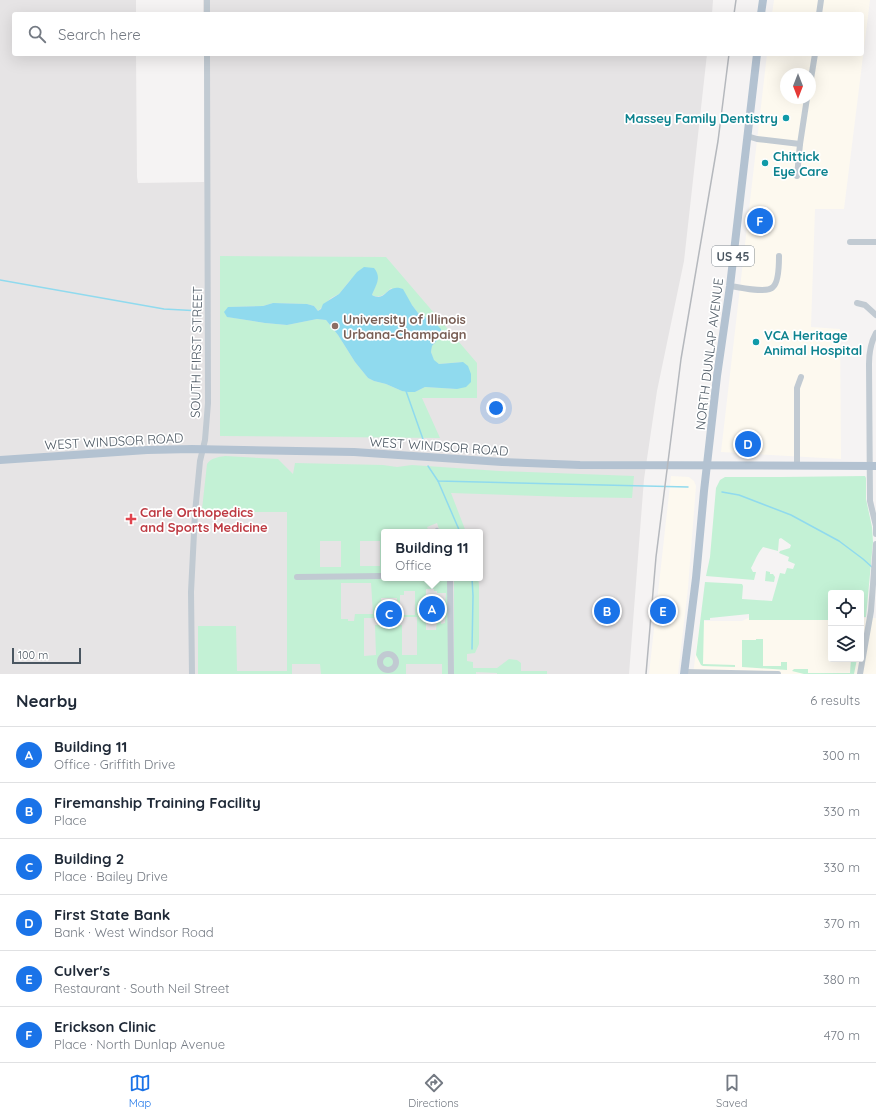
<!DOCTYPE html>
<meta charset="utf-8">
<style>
:root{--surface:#fff;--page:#f2f2f3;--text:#1f2937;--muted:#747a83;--line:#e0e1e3;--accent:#1a73e8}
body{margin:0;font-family:Quicksand,sans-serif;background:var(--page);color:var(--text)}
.controls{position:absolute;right:12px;bottom:12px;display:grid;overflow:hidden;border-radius:4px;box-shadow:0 4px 16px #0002}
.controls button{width:36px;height:36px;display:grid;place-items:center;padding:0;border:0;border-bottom:1px solid var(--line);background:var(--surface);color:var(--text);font:20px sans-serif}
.compass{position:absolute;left:780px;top:68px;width:36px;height:36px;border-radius:50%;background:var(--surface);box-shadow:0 4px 16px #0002;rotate:180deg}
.scale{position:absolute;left:12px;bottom:10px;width:69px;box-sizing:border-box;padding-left:4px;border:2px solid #4a5661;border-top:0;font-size:11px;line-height:14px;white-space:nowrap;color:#4a5661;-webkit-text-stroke:3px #fff;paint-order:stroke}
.you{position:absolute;left:496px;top:408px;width:14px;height:14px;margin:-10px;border:3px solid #fff;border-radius:50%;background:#1a73e8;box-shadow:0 0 0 6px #1a73e833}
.badge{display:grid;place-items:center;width:26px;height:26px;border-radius:50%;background:var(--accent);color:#fff;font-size:13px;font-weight:700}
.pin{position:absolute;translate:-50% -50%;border:2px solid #fff;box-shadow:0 1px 4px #0006}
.popup{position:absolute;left:381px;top:529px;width:102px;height:52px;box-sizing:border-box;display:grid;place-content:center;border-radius:4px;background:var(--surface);filter:drop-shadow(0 1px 3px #0005);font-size:13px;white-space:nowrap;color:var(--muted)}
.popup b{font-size:15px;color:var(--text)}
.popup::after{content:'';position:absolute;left:50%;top:100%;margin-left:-8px;border:8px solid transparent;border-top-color:var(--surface)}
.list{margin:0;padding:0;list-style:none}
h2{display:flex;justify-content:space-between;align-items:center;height:52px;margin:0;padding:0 16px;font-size:17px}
h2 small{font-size:13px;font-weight:400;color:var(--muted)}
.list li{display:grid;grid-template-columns:26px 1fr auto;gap:12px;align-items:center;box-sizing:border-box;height:56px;padding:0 16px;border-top:1px solid var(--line)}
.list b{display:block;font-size:15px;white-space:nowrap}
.list p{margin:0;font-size:13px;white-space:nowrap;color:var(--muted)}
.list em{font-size:13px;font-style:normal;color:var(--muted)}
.icon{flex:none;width:22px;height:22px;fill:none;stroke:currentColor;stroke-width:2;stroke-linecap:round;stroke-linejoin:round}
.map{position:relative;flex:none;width:876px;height:674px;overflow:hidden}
.search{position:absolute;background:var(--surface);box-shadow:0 4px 16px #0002;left:12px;right:12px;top:12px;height:44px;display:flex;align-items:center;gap:10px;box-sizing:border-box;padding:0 14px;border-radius:4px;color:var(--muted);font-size:15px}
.sheet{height:388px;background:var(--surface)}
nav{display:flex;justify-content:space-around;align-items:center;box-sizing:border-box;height:56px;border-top:1px solid var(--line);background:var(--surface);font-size:11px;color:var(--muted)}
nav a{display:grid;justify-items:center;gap:2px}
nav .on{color:var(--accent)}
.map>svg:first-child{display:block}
.commercial{fill:#fdf9ef;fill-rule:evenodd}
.education{fill:#e6e4e5;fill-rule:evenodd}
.green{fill:#c3f1d5;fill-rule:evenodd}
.water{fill:#90daee}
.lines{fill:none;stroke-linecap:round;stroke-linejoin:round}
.stream{stroke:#90daee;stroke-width:1.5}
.minor{stroke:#c1cad2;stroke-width:6}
.major{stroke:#b3c2d1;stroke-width:8}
.rail{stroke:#b5b8bd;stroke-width:1.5}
.culture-dot{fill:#0f9aa8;stroke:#fff;stroke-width:1.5}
.education-dot{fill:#8d6e63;stroke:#fff;stroke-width:1.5}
.health-dot{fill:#e0444e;stroke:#fff;stroke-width:1.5}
.labels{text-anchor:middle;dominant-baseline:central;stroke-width:3.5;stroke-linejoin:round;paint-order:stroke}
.shield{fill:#fff;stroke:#808990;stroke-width:1}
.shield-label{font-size:12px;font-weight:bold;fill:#4a5661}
.culture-label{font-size:13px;font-weight:bold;fill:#0d838f;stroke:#fff;text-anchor:start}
.education-label{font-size:13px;font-weight:bold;fill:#785e54;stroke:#fff;text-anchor:start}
.street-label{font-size:13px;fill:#4a5661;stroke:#fff}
.health-label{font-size:13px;font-weight:bold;fill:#be3a42;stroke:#fff;text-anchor:start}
</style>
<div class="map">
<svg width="876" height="674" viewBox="0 0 876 674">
<rect width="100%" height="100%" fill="#f5f3f3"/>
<!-- commercial -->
<g class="commercial">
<path d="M774 0H870L844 209H815L811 327 840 329 841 459 721 452 767 54H862V14H772ZM786 74H810V98H786Z"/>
<path d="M671 476 689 477 694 481 696 486 688 588 678 674H649Z"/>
<path d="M750 617 831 618V659H861V618H876V674H693L700 621H742Z"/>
</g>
<!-- education -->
<g class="education">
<path d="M0 0H136V14H14V54H136L137 177 138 183 204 182V54H707L684 261 657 391 644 479 629 674H0ZM384 532H480V578H384Z"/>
<path d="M203 0H713L712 14H203Z"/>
</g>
<!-- green -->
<g class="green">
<path d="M220 256 386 257 477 363V398H422L440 438 220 436ZM351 279H378L372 295C380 299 385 294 391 288L412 305 418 313 435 323 441 336 432 346 431 352 434 361 439 364 463 362 457 389 425 387 415 392 402 391 386 384 374 381 368 378 355 362 338 335 326 320 317 319 287 325 265 323 228 317V307L263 306 273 303 307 304 314 306 318 311 331 298 339 294Z"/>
<path d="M225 456 278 459 293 474 295 463 383 465 397 467 412 465 499 471 634 476 632 498 570 497 451 493 466 532H440L437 523 427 527 429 532H384V578H449V674H442V664H406V674H321L320 664H292V674H198V626H236L237 671H287V512H205L202 509 207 464C211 458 218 457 225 456ZM320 541H341V567H320ZM360 541H380V566H360ZM341 583H371L373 614H355L354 621H348V619H341ZM426 589H434V591H437V593H446L445 605 439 606V612H445V623L441 624V621H437L436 630H426ZM404 591H415V615H400V595H404ZM381 598H397V621H402L403 617H417V655H402V625L381 626V625H375L376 655 364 656V618H375L376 621H381Z"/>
<path d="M865 476 866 478V499L872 527 873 542 866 617H864L862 624H861V593H831V620H749V614L710 618V620H704L703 664 735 665V667L703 666 701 665 696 655 705 582 742 584 743 586 742 599 772 601 780 573 785 574 787 568 793 569 795 564 788 561 789 557 779 553 780 551 790 548 791 545 781 538 779 539 778 551 763 547C757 554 755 561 751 568L753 572H756L754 580 706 576 710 557 716 488 720 480 725 477H781Z"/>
<path d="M766 571 770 572V574H773L775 577 774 582 765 581Z"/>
<path d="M454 578H478L479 585V644L475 653 467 654V661L473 662V668H497L509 659 517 660 521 663V671H547V674H497V673L476 672V674H454Z"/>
<path d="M756 639H763V666H781V662H787V670L742 667V640H756Z"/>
<path d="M851 659H857L854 674H804L792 671 794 669H808V673H850Z"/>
</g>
<!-- water -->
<path class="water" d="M364 267 374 268C382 278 376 284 372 295 387 303 385 283 403 289L412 305 418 313 435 323 441 329V336L432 346 431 352 434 360 439 364 463 362 468 366 471 374V382L466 387 457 389 425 387 415 392H408L402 391 386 384 374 381 368 378 355 362 338 335 326 320 317 319 287 325 265 323 227 317 224 312 228 307 263 306 273 303 307 304 314 306 318 311 321 309 323 304 339 294 357 272Z"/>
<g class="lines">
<!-- stream -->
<g class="stream">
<path d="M0 280 164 309 201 311"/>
<path d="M406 391 424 442"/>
<path d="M428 466 438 481 688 487"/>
<path d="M438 481 460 532"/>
<path d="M722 492 739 495 791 515 839 541 863 559 873 568"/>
<path d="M472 578 473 596 472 649"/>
</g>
<!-- minor -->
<g class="minor">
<path d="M207 0V14"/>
<path d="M819 14 821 0"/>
<path d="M810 85 815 54"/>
<path d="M747 136 757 139 800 144 797 176"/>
<path d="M800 144 807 98"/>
<path d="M850 242H876"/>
<path d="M730 286C739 287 767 294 773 287 779 282 779 264 779 256"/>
<path d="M857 303 865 305 876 315"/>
<path d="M876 333C871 342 869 353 869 364L870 501 876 526V534"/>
<path d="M797 466V388L801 377"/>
<path d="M437 531 438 532"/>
<path d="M297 577 384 576"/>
<path d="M450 578 451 674"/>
<circle cx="388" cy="662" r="8"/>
<path d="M685 672 778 674"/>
<path d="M192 674 191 592 195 513 200 461 205 440 208 403 207 54"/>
<path d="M860 674 871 611 876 544"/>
</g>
<!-- major -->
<g class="major">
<path d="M761 14 763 0"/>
<path d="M0 460 147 450 192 449 354 452 502 462 580 465 876 466"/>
<path d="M684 674 696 578 704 491 717 376 730 286 757 54"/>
</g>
<!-- rail -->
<g class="rail">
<path d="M734 14 736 0"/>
<path d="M646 674 656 557 681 359 718 141 729 54"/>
</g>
</g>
<!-- markers -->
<g class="culture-dot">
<circle cx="786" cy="118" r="4"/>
<circle cx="765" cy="163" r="4"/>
<circle cx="756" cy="342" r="4"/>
</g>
<circle class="education-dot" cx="335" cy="326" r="4"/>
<path class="health-dot" d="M129 513h4v4h4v4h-4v4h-4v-4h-4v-4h4z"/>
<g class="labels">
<!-- shield labels -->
<rect class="shield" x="712" y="246" width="42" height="20" rx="3"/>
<g class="shield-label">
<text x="733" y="256">US 45</text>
</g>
<!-- culture labels -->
<g class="culture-label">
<text x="778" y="118" text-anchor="end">Massey Family Dentistry</text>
<text x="773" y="156">Chittick<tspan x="773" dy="15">Eye Care</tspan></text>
<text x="764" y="335">VCA Heritage<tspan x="764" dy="15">Animal Hospital</tspan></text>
</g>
<!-- education labels -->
<g class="education-label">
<text x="343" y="319">University of Illinois<tspan x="343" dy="15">Urbana-Champaign</tspan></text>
</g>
<!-- street labels -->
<g class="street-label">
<text transform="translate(196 352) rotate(-89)">SOUTH FIRST STREET</text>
<text transform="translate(709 354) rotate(-83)">NORTH DUNLAP AVENUE</text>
<text transform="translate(114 441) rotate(-3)">WEST WINDSOR ROAD</text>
<text transform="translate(439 446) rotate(4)">WEST WINDSOR ROAD</text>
</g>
<!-- health labels -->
<g class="health-label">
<text x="140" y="512">Carle Orthopedics<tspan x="140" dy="15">and Sports Medicine</tspan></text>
</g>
</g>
</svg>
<div class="controls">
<button><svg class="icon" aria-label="locate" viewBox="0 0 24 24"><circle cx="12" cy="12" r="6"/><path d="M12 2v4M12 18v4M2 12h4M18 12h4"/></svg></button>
<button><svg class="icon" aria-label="layers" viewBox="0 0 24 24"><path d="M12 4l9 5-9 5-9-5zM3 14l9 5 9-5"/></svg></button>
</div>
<svg class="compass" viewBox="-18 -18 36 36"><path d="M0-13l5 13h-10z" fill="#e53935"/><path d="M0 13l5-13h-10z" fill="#747a83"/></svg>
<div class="scale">100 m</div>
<div class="you"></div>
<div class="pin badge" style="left:432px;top:609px">A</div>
<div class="popup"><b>Building 11</b>Office</div>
<div class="pin badge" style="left:607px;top:611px">B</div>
<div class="pin badge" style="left:389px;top:614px">C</div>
<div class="pin badge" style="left:748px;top:444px">D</div>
<div class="pin badge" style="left:663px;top:611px">E</div>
<div class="pin badge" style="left:760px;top:221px">F</div>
<div class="search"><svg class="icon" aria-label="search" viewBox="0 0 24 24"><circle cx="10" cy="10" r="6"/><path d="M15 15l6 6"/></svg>Search here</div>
</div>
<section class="sheet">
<h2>Nearby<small>6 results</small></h2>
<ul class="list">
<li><span class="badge">A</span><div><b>Building 11</b><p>Office · Griffith Drive</p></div><em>300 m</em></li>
<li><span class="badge">B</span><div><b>Firemanship Training Facility</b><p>Place</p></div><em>330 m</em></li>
<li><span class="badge">C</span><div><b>Building 2</b><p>Place · Bailey Drive</p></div><em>330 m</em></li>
<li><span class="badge">D</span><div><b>First State Bank</b><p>Bank · West Windsor Road</p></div><em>370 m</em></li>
<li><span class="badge">E</span><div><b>Culver's</b><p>Restaurant · South Neil Street</p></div><em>380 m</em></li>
<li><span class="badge">F</span><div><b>Erickson Clinic</b><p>Place · North Dunlap Avenue</p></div><em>470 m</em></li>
</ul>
</section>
<nav>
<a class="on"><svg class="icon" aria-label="map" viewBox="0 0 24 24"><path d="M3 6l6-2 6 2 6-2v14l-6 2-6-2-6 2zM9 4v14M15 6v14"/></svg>Map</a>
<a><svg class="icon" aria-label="directions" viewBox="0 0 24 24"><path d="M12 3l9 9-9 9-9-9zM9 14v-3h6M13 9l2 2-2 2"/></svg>Directions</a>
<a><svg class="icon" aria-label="saved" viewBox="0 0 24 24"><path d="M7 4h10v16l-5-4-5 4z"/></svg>Saved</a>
</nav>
